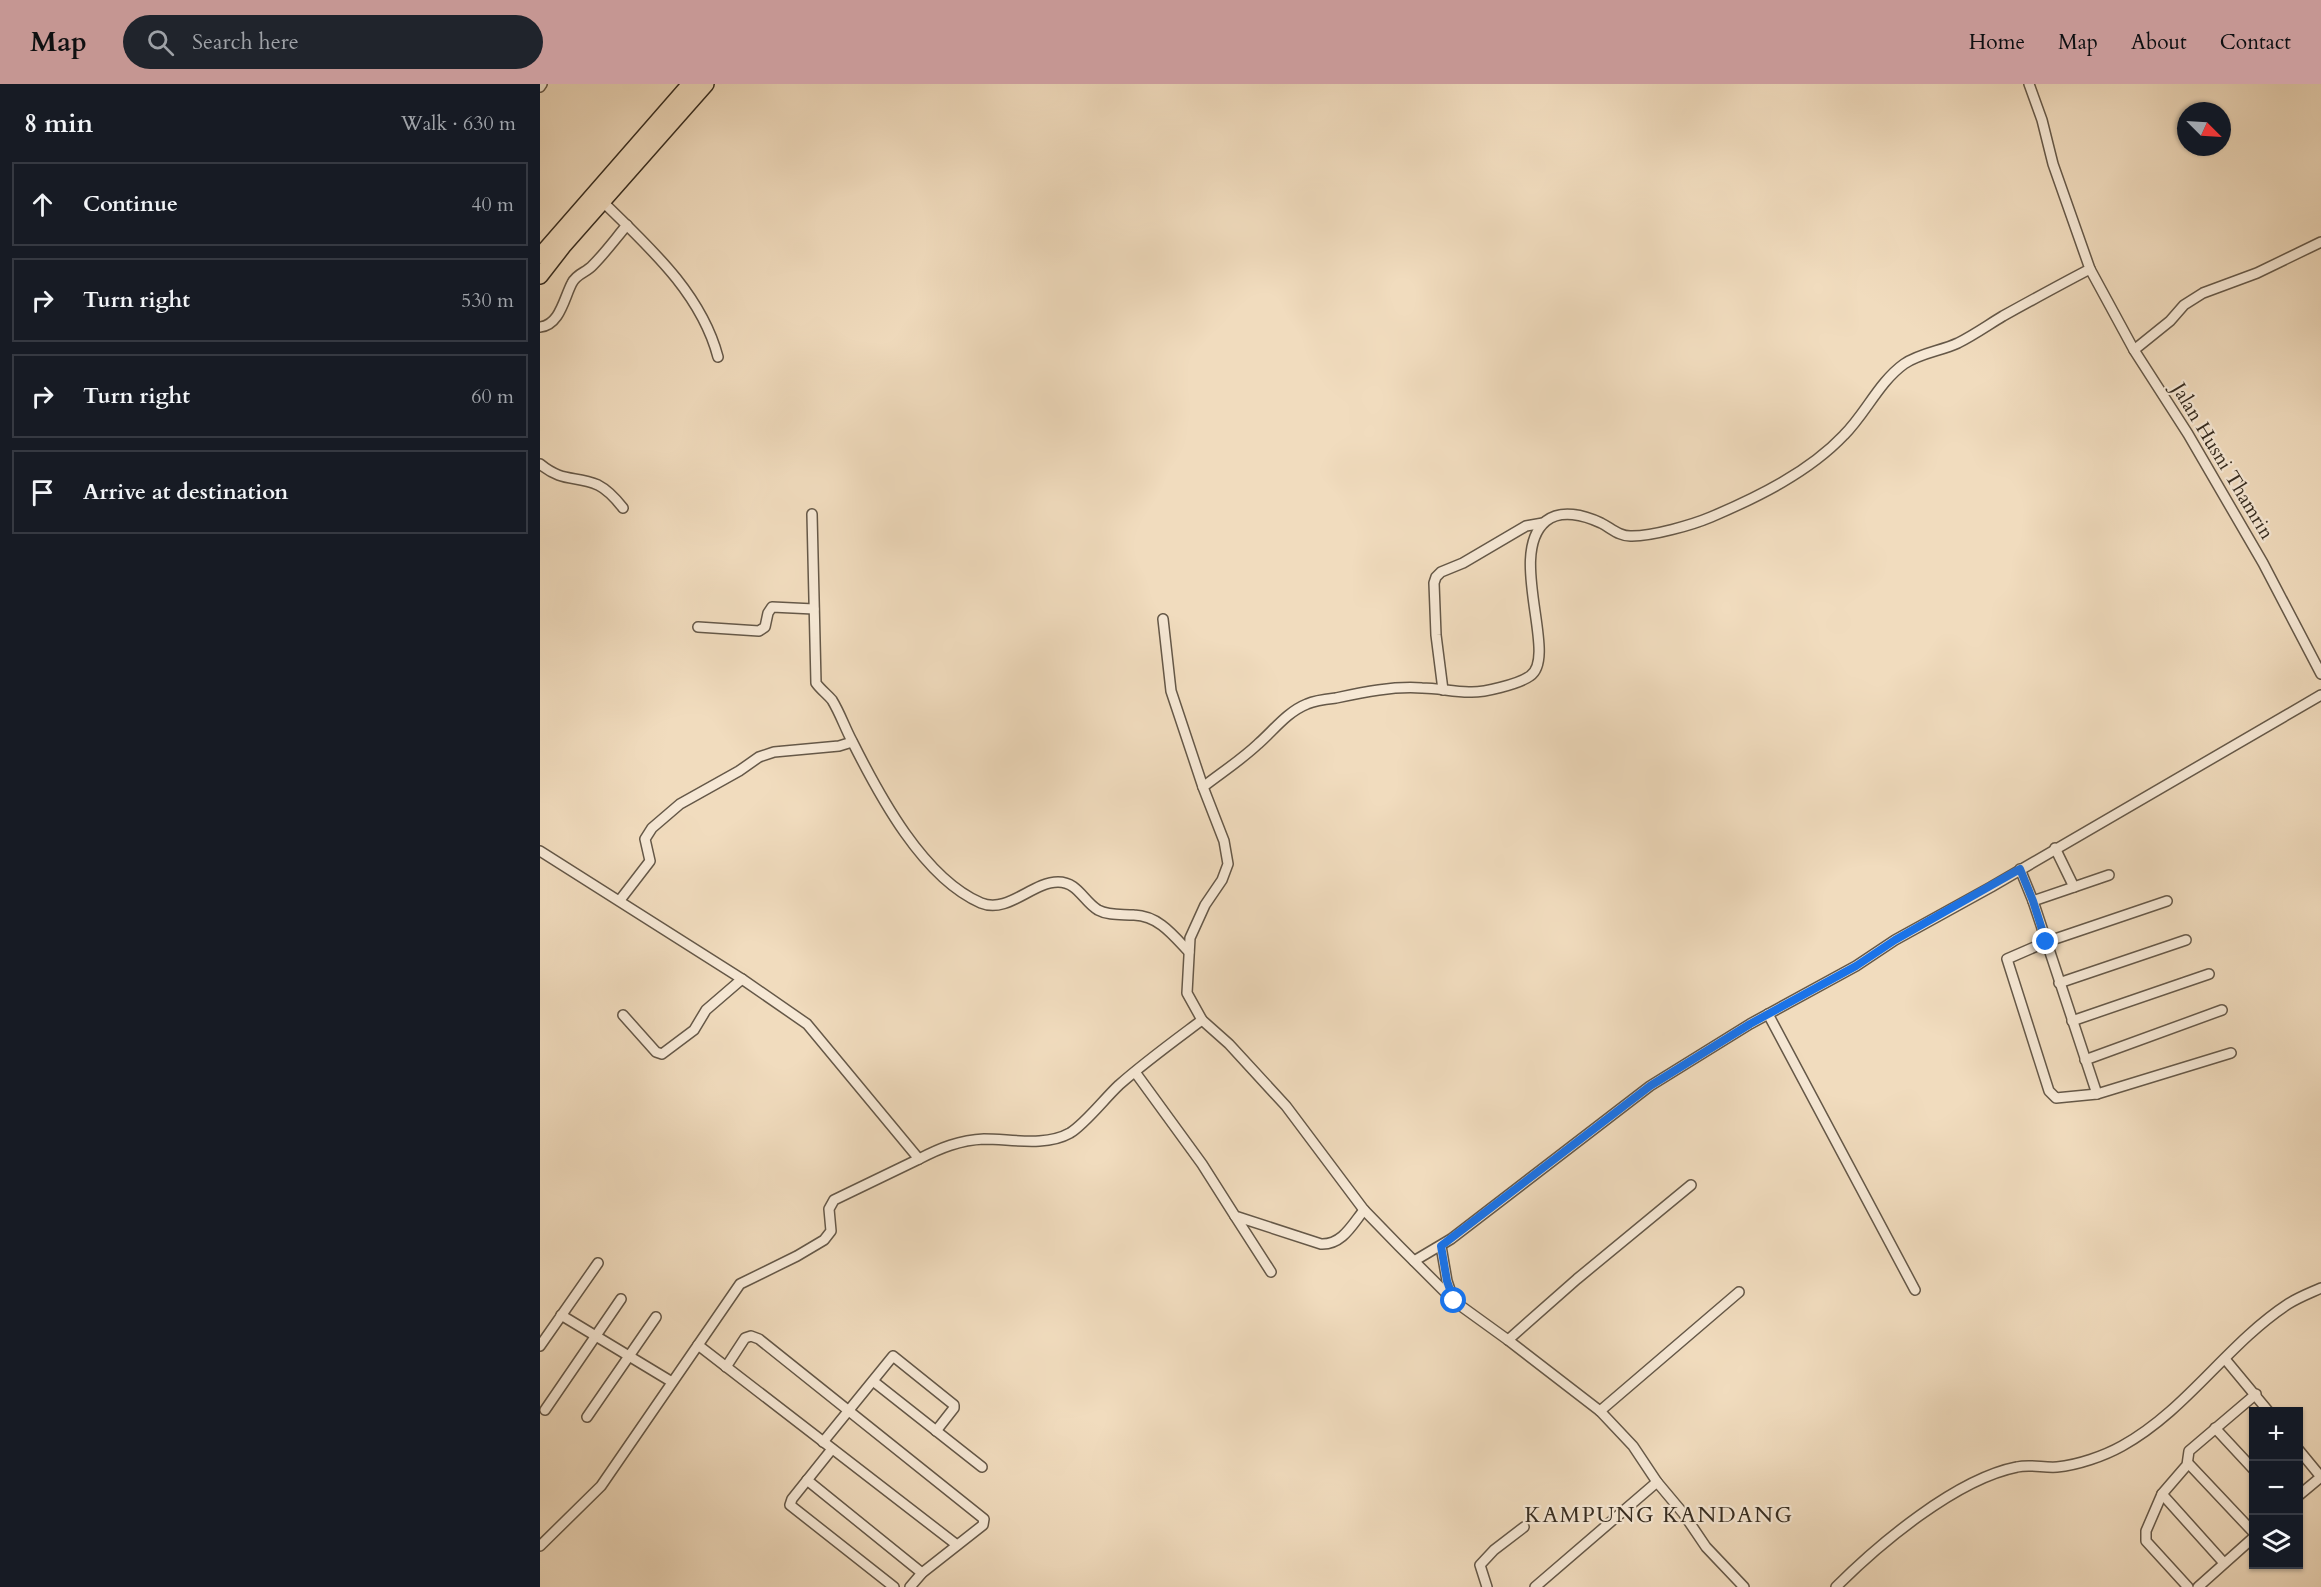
<!DOCTYPE html>
<meta charset="utf-8">
<style>
:root{--surface:#171b24;--page:#20242c;--text:#f1f3f6;--muted:#9ea1a6;--line:#363941;--accent:#c59692}
body{margin:0;font-family:Cardo,serif;background:var(--page);color:var(--text)}
.controls{position:absolute;right:18px;bottom:18px;display:grid;overflow:hidden;border-radius:0px;box-shadow:0 2px 4px #0004}
.controls button{width:54px;height:54px;display:grid;place-items:center;padding:0;border:0;border-bottom:2px solid var(--line);background:var(--surface);color:var(--text);font:30px sans-serif}
.compass{position:absolute;left:1637px;top:18px;width:54px;height:54px;border-radius:50%;background:var(--surface);box-shadow:0 2px 4px #0004;rotate:114deg}
.stop{position:absolute;width:18px;height:18px;margin:-14px;border:4px solid #1a73e8;border-radius:50%;background:#fff}
.stop.end{background:#1a73e8;border-color:#fff;box-shadow:0 2px 6px #0008}
.list{margin:0;padding:0;list-style:none}
h2{display:flex;justify-content:space-between;align-items:center;height:78px;margin:0;padding:0 24px;font-size:26px}
h2 small{font-size:20px;font-weight:400;color:var(--muted)}
.list li{display:grid;grid-template-columns:39px 1fr auto;gap:18px;align-items:center;box-sizing:border-box;height:84px;margin:0 12px 12px;padding:0 12px;border:2px solid var(--line);border-radius:0px}
.list b{display:block;font-size:22px;white-space:nowrap}
.list em{font-size:20px;font-style:normal;color:var(--muted)}
.icon{flex:none;width:33px;height:33px;fill:none;stroke:currentColor;stroke-width:2;stroke-linecap:round;stroke-linejoin:round}
.map{position:relative;flex:none;width:1781px;height:1503px;overflow:hidden}
header{display:flex;align-items:center;gap:36px;box-sizing:border-box;height:84px;padding:0 30px;background:var(--accent);color:#111}
header strong{font-size:28px}
nav{display:flex;gap:33px;margin-inline-start:auto;font-size:21px}
.search{width:420px;height:54px;background:var(--page);display:flex;align-items:center;gap:15px;box-sizing:border-box;padding:0 21px;border-radius:33px;color:var(--muted);font-size:22px}
main{display:flex}
aside{flex:1;background:var(--surface)}
.map>svg:first-child{display:block}
.lines{fill:none;stroke-linecap:round;stroke-linejoin:round}
.minor-casing{stroke:#655848;stroke-width:12}
.trunk-casing{stroke:#362c20;stroke-width:18}
.minor{stroke:#f6e8d5;stroke-width:9}
.trunk{stroke:#f1dcbe;stroke-width:15}
.route{stroke:#1a73e8;stroke-width:8}
.labels{text-anchor:middle;dominant-baseline:central;stroke-width:4.5;stroke-linejoin:round;paint-order:stroke}
.street-label{font-size:20px;fill:#362c20;stroke:#f6e8d5}
.quarter-label{font-size:22px;letter-spacing:1.5px;fill:#362c20;stroke:#f6e8d5}
</style>
<header>
<strong>Map</strong>
<div class="search"><svg class="icon" aria-label="search" viewBox="0 0 24 24"><circle cx="10" cy="10" r="6"/><path d="M15 15l6 6"/></svg>Search here</div>
<nav><a>Home</a><a>Map</a><a>About</a><a>Contact</a></nav>
</header>
<main>
<aside>
<h2>8 min<small>Walk · 630 m</small></h2>
<ul class="list">
<li><svg class="icon" aria-label="ahead" viewBox="0 0 24 24"><path d="M12 20V5M6 11l6-6 6 6"/></svg><div><b>Continue</b></div><em>40 m</em></li>
<li><svg class="icon" aria-label="right" viewBox="0 0 24 24"><path d="M7 20v-9h11M14 6l5 5-5 5"/></svg><div><b>Turn right</b></div><em>530 m</em></li>
<li><svg class="icon" aria-label="right" viewBox="0 0 24 24"><path d="M7 20v-9h11M14 6l5 5-5 5"/></svg><div><b>Turn right</b></div><em>60 m</em></li>
<li><svg class="icon" aria-label="arrive" viewBox="0 0 24 24"><path d="M6 21V4h12l-3 4 3 4H6"/></svg><div><b>Arrive at destination</b></div></li>
</ul>
</aside>
<div class="map">
<svg width="1781" height="1503" viewBox="0 0 1781 1503">
<rect width="100%" height="100%" fill="#f1dcbe"/>
<filter id="stains"><feTurbulence type="fractalNoise" baseFrequency=".00333" numOctaves="4"/><feColorMatrix values="0 0 0 0 .2 0 0 0 0 .09 0 0 0 0 .02 0 0 0 .5 -.17"/></filter>
<radialGradient id="worn" r=".72"><stop offset=".6" stop-color="#630" stop-opacity="0"/><stop offset="1" stop-color="#630" stop-opacity=".3"/></radialGradient>
<g class="lines">
<!-- minor casing -->
<g class="minor-casing">
<g id="minor">
<path d="M0 3 2 0"/>
<path d="M63 118C109 163 161 209 178 273"/>
<path d="M1550 185 1594 266 1648 350 1723 479 1781 590"/>
<path d="M0 243C20 241 24 214 32 199 37 189 46 189 53 181 65 169 76 154 87 141"/>
<path d="M1594 266 1630 237 1644 221 1663 209 1717 189 1781 158"/>
<path d="M0 380C23 399 35 391 58 401 68 406 76 415 83 424"/>
<path d="M272 430 276 599C281 606 287 610 292 616 300 629 305 644 312 657 339 711 383 794 441 819 468 830 492 798 518 798 538 798 543 817 558 826 569 832 582 830 594 831 619 832 633 851 649 868"/>
<path d="M623 535 631 607 663 703"/>
<path d="M158 543 219 547 225 543 228 529 232 523 274 525"/>
<path d="M903 606 896 551 894 499 896 493 901 488 923 479 986 442 1003 439"/>
<path d="M1515 764 1534 803 1569 791"/>
<path d="M0 767 202 895 267 940 379 1075 294 1116 289 1125 291 1147 284 1156 257 1172 200 1200 61 1402 0 1462"/>
<path d="M1480 785 1493 817"/>
<path d="M1534 803 1493 817 1557 1010 1691 969"/>
<path d="M80 816 110 777 105 755 112 744 140 720 199 687 219 673 234 668 299 662 312 658"/>
<path d="M1519 899 1646 856"/>
<path d="M1228 930 1375 1206"/>
<path d="M83 931 116 968 122 970 154 946 166 926 202 895"/>
<path d="M662 936 689 960 746 1022 824 1126 859 1162 914 1217 968 1256 1060 1327 1093 1362 1117 1398 995 1503"/>
<path d="M1532 937 1669 890"/>
<path d="M1545 976 1682 926"/>
<path d="M595 988 662 1080 695 1132 781 1160C802 1161 812 1141 824 1126"/>
<path d="M1557 1010 1516 1014 1509 1007 1467 875 1506 858 1627 817"/>
<path d="M379 1075C400 1064 420 1056 444 1055 471 1055 505 1063 530 1049 545 1040 565 1014 579 1001 605 978 634 957 662 936L647 909 650 854 665 821 682 796 688 780 684 757 663 703C681 689 701 676 718 660 734 646 747 628 767 620 776 616 787 615 796 614 824 608 853 602 882 604 898 604 913 608 929 608 943 609 979 600 990 592 1019 573 966 470 1006 437 1021 425 1044 431 1061 439 1071 444 1080 453 1092 452 1113 452 1152 441 1171 433 1218 413 1269 388 1304 351 1326 329 1339 298 1364 280 1380 269 1401 267 1418 259 1434 251 1448 241 1463 232 1492 216 1521 200 1550 185L1513 80 1502 36 1489 0"/>
<path d="M695 1132 731 1188"/>
<path d="M901 1162 907 1197 913 1215"/>
<path d="M874 1177 911 1155 1110 1002 1210 940 1316 882 1355 856 1451 803 1781 611"/>
<path d="M21 1231 132 1298"/>
<path d="M968 1256 1037 1195 1151 1101"/>
<path d="M158 1261 417 1461"/>
<path d="M0 1262 58 1179"/>
<path d="M1685 1275 1729 1328"/>
<path d="M186 1283 205 1254 211 1252 219 1255 444 1435 443 1441 382 1489 370 1503"/>
<path d="M333 1297 442 1383"/>
<path d="M5 1326 81 1215"/>
<path d="M1060 1327 1199 1208"/>
<path d="M47 1333 116 1233"/>
<path d="M1675 1344 1714 1386"/>
<path d="M283 1358 353 1272 414 1321V1324L396 1347"/>
<path d="M292 1365 252 1415 250 1421 354 1503"/>
<path d="M1758 1365 1781 1393"/>
<path d="M1648 1379 1714 1449"/>
<path d="M267 1396 382 1489"/>
<path d="M1117 1398 1143 1429 1166 1463 1204 1503"/>
<path d="M1622 1410 1684 1479"/>
<path d="M1758 1412 1781 1393"/>
<path d="M947 1503 940 1481 954 1466 984 1443"/>
<path d="M1296 1503C1339 1460 1416 1395 1477 1383 1490 1380 1504 1384 1517 1383 1538 1381 1564 1372 1582 1362 1647 1326 1687 1260 1748 1220 1759 1213 1770 1209 1781 1204"/>
<path d="M1648 1503 1606 1457V1447L1622 1410 1647 1381 1649 1367 1716 1310"/>
<path d="M1658 1503 1714 1453"/>
</g>
</g>
<!-- trunk casing -->
<g class="trunk-casing">
<g id="trunk">
<path d="M0 172 150 0"/>
<path d="M0 192 24 161 166 0"/>
</g>
</g>
<!-- minor -->
<use href="#minor" class="minor"/>
<!-- trunk -->
<use href="#trunk" class="trunk"/>
</g>
<g class="lines">
<!-- route -->
<path class="route" d="M914 1217 907 1197 901 1162 1110 1002 1210 940 1316 882 1355 856 1480 785 1493 817 1506 858"/>
</g>
<g class="labels">
<!-- street labels -->
<g class="street-label">
<text transform="translate(1683 377) rotate(59)">Jalan Husni Thamrin</text>
</g>
<!-- quarter labels -->
<g class="quarter-label">
<text x="1119" y="1431">KAMPUNG KANDANG</text>
</g>
</g>
<rect width="100%" height="100%" filter="url(#stains)"/>
<rect width="100%" height="100%" fill="url(#worn)"/>
</svg>
<div class="controls">
<button>+</button>
<button>−</button>
<button><svg class="icon" aria-label="layers" viewBox="0 0 24 24"><path d="M12 4l9 5-9 5-9-5zM3 14l9 5 9-5"/></svg></button>
</div>
<svg class="compass" viewBox="-18 -18 36 36"><path d="M0-13l5 13h-10z" fill="#e53935"/><path d="M0 13l5-13h-10z" fill="#9ea1a6"/></svg>
<div class="stop" style="left:914px;top:1217px"></div>
<div class="stop end" style="left:1506px;top:858px"></div>
</div>
</main>
